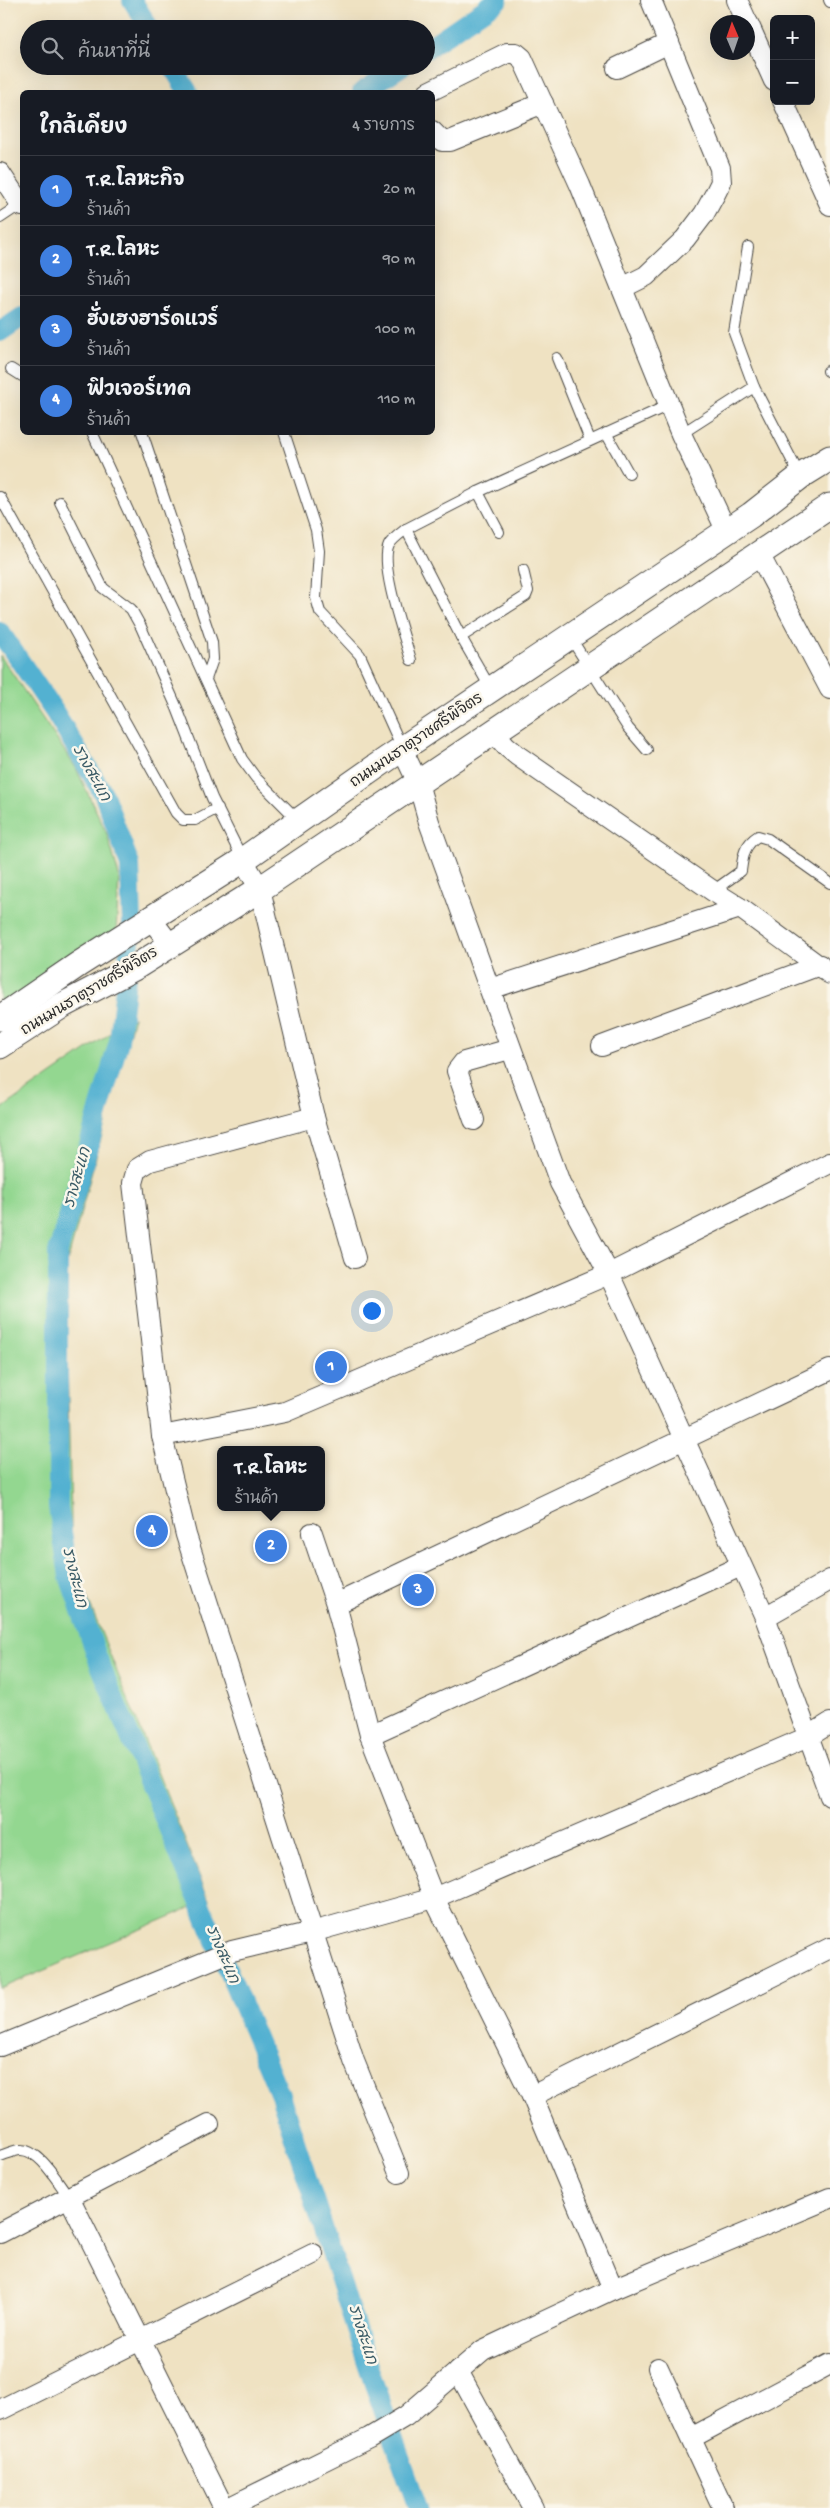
<!DOCTYPE html>
<html lang="th">
<meta charset="utf-8">
<style>
:root{--surface:#171b24;--page:#20242c;--text:#f1f3f6;--muted:#9ea1a6;--line:#363941;--accent:#c8321e}
body{margin:0;font-family:"Gochi Hand","Playpen Sans Thai",sans-serif;background:var(--page);color:var(--text)}
.controls{position:absolute;right:15px;top:15px;display:grid;overflow:hidden;border-radius:8px;box-shadow:0 5px 20px #0002}
.controls button{width:45px;height:45px;display:grid;place-items:center;padding:0;border:0;border-bottom:1px solid var(--line);background:var(--surface);color:var(--text);font:25px sans-serif}
.compass{position:absolute;left:710px;top:15px;width:45px;height:45px;border-radius:50%;background:var(--surface);box-shadow:0 5px 20px #0002;rotate:358deg}
.you{position:absolute;left:371px;top:1310px;width:18px;height:18px;margin:-12px;border:4px solid #fff;border-radius:50%;background:#1a73e8;box-shadow:0 0 0 8px #1a73e833}
.badge{display:grid;place-items:center;width:32px;height:32px;border-radius:50%;background:var(--accent);color:#fff;font-size:16px;font-weight:700}
.pin{position:absolute;translate:-50% -50%;border:2px solid #fff;box-shadow:0 1px 5px #0006}
.popup{position:absolute;left:217px;top:1446px;width:108px;height:65px;box-sizing:border-box;display:grid;place-content:center;border-radius:8px;background:var(--surface);filter:drop-shadow(0 1px 4px #0005);font-size:16px;white-space:nowrap;color:var(--muted)}
.popup b{font-size:19px;color:var(--text)}
.popup::after{content:'';position:absolute;left:50%;top:100%;margin-left:-10px;border:10px solid transparent;border-top-color:var(--surface)}
.list{margin:0;padding:0;list-style:none}
h2{display:flex;justify-content:space-between;align-items:center;height:65px;margin:0;padding:0 20px;font-size:21px}
h2 small{font-size:16px;font-weight:400;color:var(--muted)}
.list li{display:grid;grid-template-columns:32px 1fr auto;gap:15px;align-items:center;box-sizing:border-box;height:70px;padding:0 20px;border-top:1px solid var(--line)}
.list b{display:block;font-size:19px;white-space:nowrap}
.list p{margin:0;font-size:16px;white-space:nowrap;color:var(--muted)}
.list em{font-size:16px;font-style:normal;color:var(--muted)}
.icon{flex:none;width:28px;height:28px;fill:none;stroke:currentColor;stroke-width:2;stroke-linecap:round;stroke-linejoin:round}
.map{position:relative;flex:none;width:830px;height:2508px;overflow:hidden}
.search{position:absolute;background:var(--surface);box-shadow:0 5px 20px #0002;left:20px;top:20px;width:415px;height:55px;display:flex;align-items:center;gap:12px;box-sizing:border-box;padding:0 18px;border-radius:28px;color:var(--muted);font-size:19px}
.panel{position:absolute;background:var(--surface);box-shadow:0 5px 20px #0002;left:20px;top:90px;width:415px;height:345px;border-radius:8px}
.map>svg:first-child{display:block}
.green{fill:#93d790;stroke:#5f815e}
.lines{fill:none;stroke-linecap:round;stroke-linejoin:round}
.canal{stroke:#52b1d1;stroke-width:20}
.service-casing{stroke:#484642;stroke-width:12}
.minor-casing{stroke:#484642;stroke-width:22}
.tertiary-casing{stroke:#484642;stroke-width:27}
.service{stroke:#fff;stroke-width:10}
.minor{stroke:#fff;stroke-width:20}
.tertiary{stroke:#fff;stroke-width:25}
.labels{text-anchor:middle;dominant-baseline:central;stroke-width:5;stroke-linejoin:round;paint-order:stroke}
.street-label{font-size:15px;fill:#2b2b2b;stroke:#fbf7ec}
.water-label{font-size:16px;font-style:italic;fill:#395a65;stroke:#fbf7ec}
</style>
<div class="map">
<svg width="830" height="2508" viewBox="0 0 830 2508">
<rect width="100%" height="100%" fill="#fbf7ec"/>
<filter id="ink" filterUnits="userSpaceOnUse"><feTurbulence type="fractalNoise" baseFrequency=".02" numOctaves="2"/><feDisplacementMap in="SourceGraphic" scale="10" xChannelSelector="R" yChannelSelector="G"/><feConvolveMatrix kernelMatrix="1 2 1 2 8 2 1 2 1" color-interpolation-filters="sRGB"/></filter>
<filter id="wash" filterUnits="userSpaceOnUse"><feTurbulence type="fractalNoise" baseFrequency=".0096" numOctaves="4" result="noise"/><feDisplacementMap in="SourceGraphic" scale="20" xChannelSelector="R" yChannelSelector="G"/><feGaussianBlur stdDeviation="1.12" result="paint"/><feColorMatrix in="noise" values="0 0 0 0 0 0 0 0 0 0 0 0 0 0 0 0 0 1.4 0 .05"/><feComposite in="paint" operator="in"/></filter>
<g filter="url(#wash)">
<rect width="100%" height="100%" fill="#efe2c2"/>
<!-- green -->
<g class="green">
<path d="M0 655 76 768 107 834 119 876 116 933 0 1010Z"/>
<path d="M134 1017 65 1271 72 1560 209 1900 0 1989V1110Z"/>
</g>
<g class="lines">
<!-- canal -->
<g class="canal">
<path d="M132 0 150 29"/>
<path d="M426 49 498 0"/>
<path d="M172 66 188 92"/>
<path d="M362 92 402 66"/>
<path d="M0 332 22 317"/>
<path d="M0 632 54 711 104 795 130 865 132 924 119 1041 58 1252V1507L69 1576 100 1665 280 2095 374 2384 418 2508"/>
</g>
</g>
</g>
<g filter="url(#ink)">
<g class="lines">
<!-- service casing -->
<g class="service-casing">
<g id="service">
<path d="M829 0 830 2"/>
<path d="M0 218 21 204"/>
<path d="M748 247 734 333 754 387 800 476"/>
<path d="M557 358 590 440"/>
<path d="M11 369 22 376"/>
<path d="M828 371 830 370"/>
<path d="M92 432 242 759 256 778 299 821"/>
<path d="M142 432 212 642 213 659 206 679"/>
<path d="M284 432 316 530 319 551 316 598 320 612 360 655 402 748"/>
<path d="M606 433 629 474"/>
<path d="M681 434 754 387"/>
<path d="M478 492 499 532"/>
<path d="M0 497 176 813 183 820H195L218 808"/>
<path d="M60 502 103 588 131 609 141 627 177 708 212 798 243 860"/>
<path d="M406 529C401 533 392 539 389 545 379 565 405 638 411 660"/>
<path d="M461 637 406 529 478 492 669 405"/>
<path d="M570 637 628 728 647 750"/>
<path d="M491 689 461 637 526 596 528 591 523 570"/>
<path d="M713 891 741 871C743 856 744 845 758 836L768 839 830 883"/>
<path d="M0 2156C6 2154 13 2151 19 2150 40 2148 58 2183 69 2197"/>
</g>
</g>
<!-- minor casing -->
<g class="minor-casing">
<g id="minor">
<path d="M737 0 747 22"/>
<path d="M748 23 774 81"/>
<path d="M617 68 669 43"/>
<path d="M428 92 507 53H516L522 58 580 185 681 434 727 532"/>
<path d="M783 101 830 205"/>
<path d="M432 131 442 141H450L543 103"/>
<path d="M0 173 22 206"/>
<path d="M622 288 646 276 685 239 704 214 715 194 721 182 720 168 651 0"/>
<path d="M759 554 830 689"/>
<path d="M493 731 506 746 518 756 713 891 740 908 830 974"/>
<path d="M402 749 418 783 429 822 560 1183 609 1274 765 1617 830 1796"/>
<path d="M243 860 260 889 314 1117 355 1258"/>
<path d="M151 919 170 944"/>
<path d="M490 989 740 908"/>
<path d="M602 1046 820 965"/>
<path d="M314 1117 150 1161 137 1169 133 1183 162 1436 186 1535 354 2061 399 2173"/>
<path d="M474 1120 457 1071 464 1062 510 1049"/>
<path d="M162 1436 285 1412 609 1274 830 1163"/>
<path d="M312 1533 336 1604 370 1735 434 1898 532 2096 613 2289"/>
<path d="M336 1604 830 1370"/>
<path d="M765 1617 830 1580"/>
<path d="M370 1735 741 1566"/>
<path d="M0 2046 232 1951 312 1932 434 1898 808 1737 830 1723"/>
<path d="M532 2096 830 1948"/>
<path d="M69 2197 224 2508"/>
<path d="M0 2233 209 2124"/>
<path d="M658 2368 723 2508"/>
<path d="M458 2371 533 2508"/>
<path d="M0 2410 313 2254"/>
<path d="M691 2438 830 2364"/>
<path d="M228 2508 369 2438 406 2416 483 2350 613 2289 830 2198"/>
</g>
</g>
<!-- tertiary casing -->
<g class="tertiary-casing">
<g id="tertiary">
<path d="M0 1018 79 964 237 864 387 759 751 515 801 476 830 458"/>
<path d="M0 1046 63 1005 134 968 260 889 830 506"/>
</g>
</g>
<!-- service -->
<use href="#service" class="service"/>
<!-- minor -->
<use href="#minor" class="minor"/>
<!-- tertiary -->
<use href="#tertiary" class="tertiary"/>
</g>
</g>
<g class="labels">
<!-- street labels -->
<g class="street-label">
<text transform="translate(417 741) rotate(-34)">ถนนมนธาตุราชศรีพิจิตร</text>
<text transform="translate(90 992) rotate(-31)">ถนนมนธาตุราชศรีพิจิตร</text>
</g>
<!-- water labels -->
<g class="water-label">
<text transform="translate(90 774) rotate(61)">รางสะแก</text>
<text transform="translate(79 1178) rotate(-74)">รางสะแก</text>
<text transform="translate(73 1578) rotate(76)">รางสะแก</text>
<text transform="translate(221 1955) rotate(67)">รางสะแก</text>
<text transform="translate(361 2335) rotate(72)">รางสะแก</text>
</g>
</g>
</svg>
<div class="controls">
<button>+</button>
<button>−</button>
</div>
<svg class="compass" viewBox="-18 -18 36 36"><path d="M0-13l5 13h-10z" fill="#e53935"/><path d="M0 13l5-13h-10z" fill="#9ea1a6"/></svg>
<div class="you"></div>
<div class="pin badge" style="left:331px;top:1367px;background:#3f7fe0">1</div>
<div class="pin badge" style="left:271px;top:1546px;background:#3f7fe0">2</div>
<div class="popup"><b>T.R.โลหะ</b>ร้านค้า</div>
<div class="pin badge" style="left:418px;top:1590px;background:#3f7fe0">3</div>
<div class="pin badge" style="left:152px;top:1531px;background:#3f7fe0">4</div>
<div class="search"><svg class="icon" aria-label="search" viewBox="0 0 24 24"><circle cx="10" cy="10" r="6"/><path d="M15 15l6 6"/></svg>ค้นหาที่นี่</div>
<section class="panel">
<h2>ใกล้เคียง<small>4 รายการ</small></h2>
<ul class="list">
<li><span class="badge" style="background:#3f7fe0">1</span><div><b>T.R.โลหะกิจ</b><p>ร้านค้า</p></div><em>20 m</em></li>
<li><span class="badge" style="background:#3f7fe0">2</span><div><b>T.R.โลหะ</b><p>ร้านค้า</p></div><em>90 m</em></li>
<li><span class="badge" style="background:#3f7fe0">3</span><div><b>ฮั่งเฮงฮาร์ดแวร์</b><p>ร้านค้า</p></div><em>100 m</em></li>
<li><span class="badge" style="background:#3f7fe0">4</span><div><b>ฟิวเจอร์เทค</b><p>ร้านค้า</p></div><em>110 m</em></li>
</ul>
</section>
</div>
